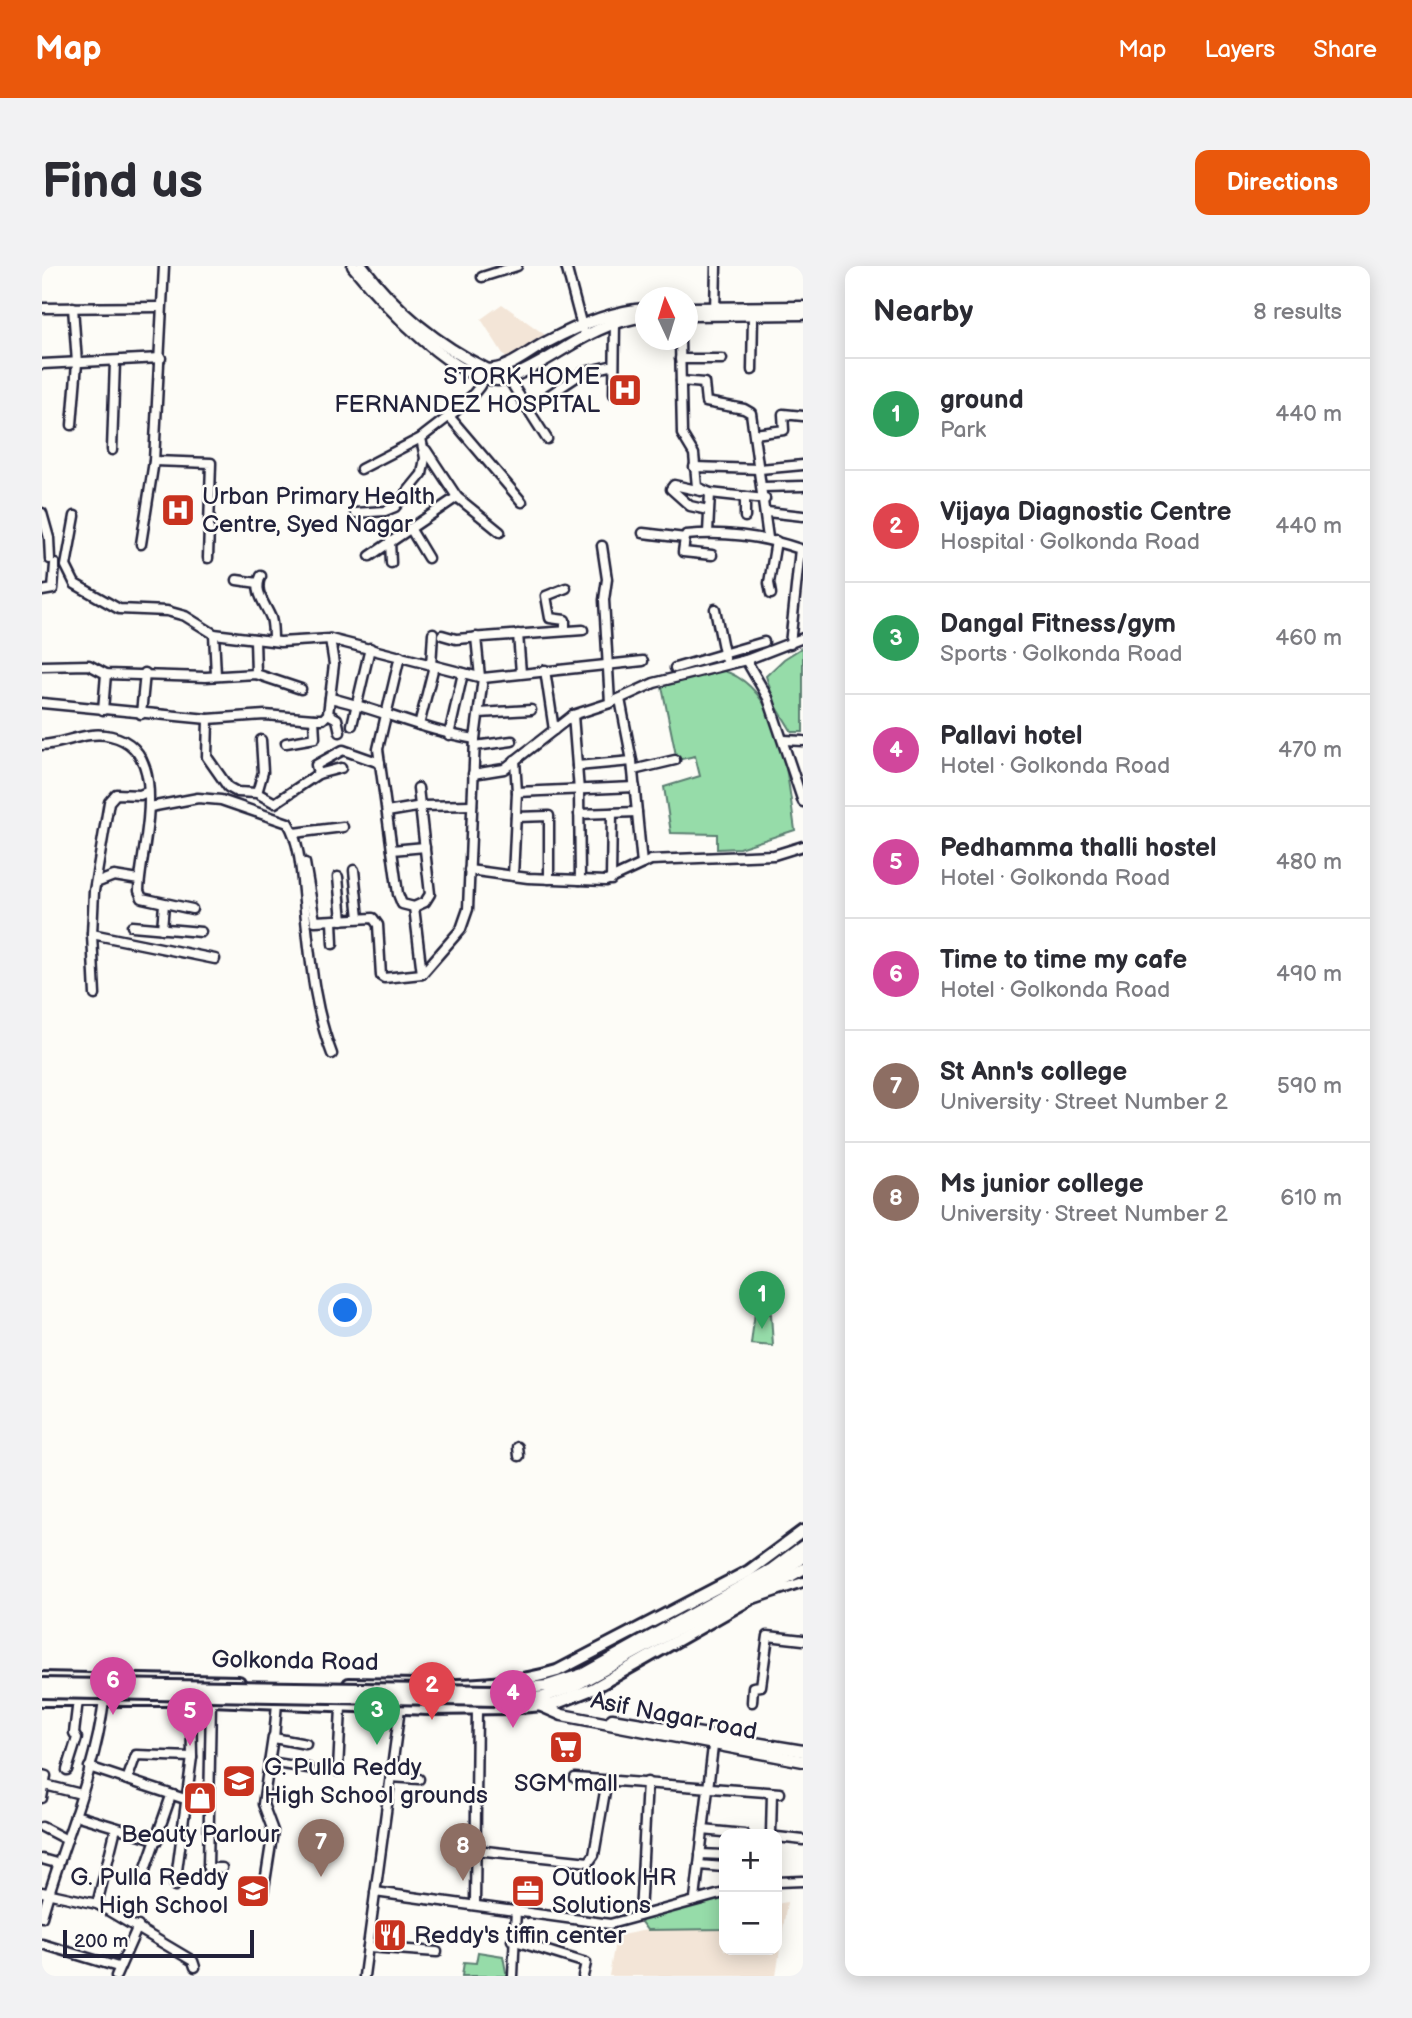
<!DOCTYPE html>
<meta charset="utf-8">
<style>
:root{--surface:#fff;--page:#f2f2f3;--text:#2b2b33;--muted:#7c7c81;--line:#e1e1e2;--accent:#ea580c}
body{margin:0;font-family:"Balsamiq Sans",sans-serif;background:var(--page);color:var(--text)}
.controls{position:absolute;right:21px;bottom:21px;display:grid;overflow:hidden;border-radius:14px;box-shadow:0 4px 18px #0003}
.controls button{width:63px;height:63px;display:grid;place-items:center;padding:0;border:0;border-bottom:2px solid var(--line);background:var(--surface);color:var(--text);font:35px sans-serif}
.compass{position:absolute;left:593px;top:21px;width:63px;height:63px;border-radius:50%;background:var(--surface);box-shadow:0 4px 18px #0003;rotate:356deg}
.scale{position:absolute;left:21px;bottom:18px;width:191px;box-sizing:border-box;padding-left:7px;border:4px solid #22223b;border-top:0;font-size:19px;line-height:24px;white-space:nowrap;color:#22223b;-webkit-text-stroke:5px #fdfcf7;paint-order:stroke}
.you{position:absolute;left:304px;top:1045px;width:24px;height:24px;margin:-18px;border:5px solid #fff;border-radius:50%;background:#1a73e8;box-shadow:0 0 0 10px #1a73e833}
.badge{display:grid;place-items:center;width:46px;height:46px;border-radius:50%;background:var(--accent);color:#fff;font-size:23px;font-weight:700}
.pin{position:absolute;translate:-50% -58px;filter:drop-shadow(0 2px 4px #0008)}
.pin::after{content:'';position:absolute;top:37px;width:24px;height:21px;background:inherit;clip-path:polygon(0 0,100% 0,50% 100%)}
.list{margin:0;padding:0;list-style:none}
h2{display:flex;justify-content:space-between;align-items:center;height:91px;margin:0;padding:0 28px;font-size:30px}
h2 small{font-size:23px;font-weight:400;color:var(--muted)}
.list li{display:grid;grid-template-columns:46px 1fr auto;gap:21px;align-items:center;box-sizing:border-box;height:112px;padding:0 28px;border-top:2px solid var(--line)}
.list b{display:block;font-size:26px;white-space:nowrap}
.list p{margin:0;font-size:23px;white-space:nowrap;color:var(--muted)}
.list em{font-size:23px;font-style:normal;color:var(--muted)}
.map{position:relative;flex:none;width:761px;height:1710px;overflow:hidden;border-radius:14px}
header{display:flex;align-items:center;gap:42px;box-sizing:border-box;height:98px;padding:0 35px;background:var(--accent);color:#fff}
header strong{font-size:33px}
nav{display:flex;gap:38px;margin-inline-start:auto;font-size:24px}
.intro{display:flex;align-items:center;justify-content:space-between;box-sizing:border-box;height:168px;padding:0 42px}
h1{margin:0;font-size:49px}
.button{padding:18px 32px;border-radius:14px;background:var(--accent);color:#fff;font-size:24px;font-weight:700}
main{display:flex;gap:42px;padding:0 42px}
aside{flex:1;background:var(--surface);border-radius:14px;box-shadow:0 4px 18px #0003}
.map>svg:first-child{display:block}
.built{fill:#f3e5d7}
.green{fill:#96dca9;stroke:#5c7f72;stroke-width:2}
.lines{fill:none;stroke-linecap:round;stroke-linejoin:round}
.minor-casing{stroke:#22223b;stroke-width:13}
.major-casing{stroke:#22223b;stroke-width:15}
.highway-casing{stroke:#22223b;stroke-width:16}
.minor{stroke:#fdfcf7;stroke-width:8}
.major{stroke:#fdfcf7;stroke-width:10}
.highway{stroke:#fdfcf7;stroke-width:10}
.highway-bridge-casing{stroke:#22223b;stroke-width:16;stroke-linecap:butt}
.highway-bridge{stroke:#fdfcf7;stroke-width:10}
.labels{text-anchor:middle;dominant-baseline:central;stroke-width:5;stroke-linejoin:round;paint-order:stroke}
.poi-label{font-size:24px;fill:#22223b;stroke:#fdfcf7;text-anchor:start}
.street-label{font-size:24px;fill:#22223b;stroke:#fdfcf7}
</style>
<header>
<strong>Map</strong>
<nav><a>Map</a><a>Layers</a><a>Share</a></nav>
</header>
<div class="intro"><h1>Find us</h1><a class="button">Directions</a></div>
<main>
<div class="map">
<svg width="761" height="1710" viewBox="0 0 761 1710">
<rect width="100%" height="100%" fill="#fdfcf7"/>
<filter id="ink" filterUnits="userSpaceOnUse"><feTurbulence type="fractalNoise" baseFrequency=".0143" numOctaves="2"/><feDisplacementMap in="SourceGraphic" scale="14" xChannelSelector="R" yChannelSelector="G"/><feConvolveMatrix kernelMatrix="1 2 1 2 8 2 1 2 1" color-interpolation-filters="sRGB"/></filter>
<g filter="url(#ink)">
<!-- built -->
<g class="built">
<path d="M460 38 506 71 465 94 439 53Z"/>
<path d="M745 1636 734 1710H567L574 1670 682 1649V1684H735V1638Z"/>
</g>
<!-- green -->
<g class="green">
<path d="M761 381V466H750L733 438 724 410 742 393Z"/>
<path d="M679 404C741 421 745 510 753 564L697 582 675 583V568L629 567 622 521 658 510 653 490 635 494 619 416Z"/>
<path d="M713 1046 729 1048 731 1080 709 1078Z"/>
<path d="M682 1630V1663L605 1664 596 1652Z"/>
<path d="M436 1686 461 1690 464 1706H468V1710H420L422 1696 434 1697Z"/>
</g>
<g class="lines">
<!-- minor casing -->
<g class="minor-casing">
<g id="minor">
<path d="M524 0 542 68"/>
<path d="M440 11 475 0"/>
<path d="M0 42 119 41"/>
<path d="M673 46 674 0"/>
<path d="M638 74 640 168 652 188 655 221 668 227 723 233"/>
<path d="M638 93H680"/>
<path d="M0 98 119 92"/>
<path d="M710 104 711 49"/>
<path d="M466 112 505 173"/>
<path d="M639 115 662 117 664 136 702 143 709 147 726 272"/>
<path d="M572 128 573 55"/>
<path d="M486 143 542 106 568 100"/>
<path d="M406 149 480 236"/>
<path d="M30 159 35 97 31 41"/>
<path d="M713 168 742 164 741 148 761 150"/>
<path d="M70 184 73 95"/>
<path d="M384 184 415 231 458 266"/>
<path d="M112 195 169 197 166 292"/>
<path d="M652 201 718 203 761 199"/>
<path d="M319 203 379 172"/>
<path d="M721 221 761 220"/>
<path d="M659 225 632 219 629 223 648 240 666 244"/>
<path d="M725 246 761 250"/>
<path d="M0 247 7 272 8 293"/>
<path d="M313 247 343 245 353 241 380 208 383 192 379 172C401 154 434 134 445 107"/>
<path d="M33 250 24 300 33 318 77 343 125 345 143 350 172 368 238 376 288 373 441 412 601 395"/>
<path d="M703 251V231"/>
<path d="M368 262 386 292"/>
<path d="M601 267 643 272 644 269C684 265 720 270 758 283L748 378"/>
<path d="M666 267 668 227"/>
<path d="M643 272 641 286 670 289"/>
<path d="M348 275 349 297"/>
<path d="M99 278 112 195 122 0"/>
<path d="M560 280 565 313 562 334 568 437"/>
<path d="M328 290 415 231"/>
<path d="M219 310C211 325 223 337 229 352 231 359 231 367 231 374"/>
<path d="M195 314 216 317"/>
<path d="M0 325 11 323 13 298"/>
<path d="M729 328 727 317 734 275"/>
<path d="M673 343 683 392"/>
<path d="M523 364V354L508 352 504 330 524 322"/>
<path d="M172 368 174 409"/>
<path d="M476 368 479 407"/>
<path d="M400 369 414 373 541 364"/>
<path d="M434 371 438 411"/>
<path d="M213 373 214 408"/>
<path d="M358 390 336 483 356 628 360 638 372 641 383 636 388 628 376 522"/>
<path d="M704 394 726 432 761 536"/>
<path d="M0 400 47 399 64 408 164 411 214 408 259 423"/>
<path d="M389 400 391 367"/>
<path d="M633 402 722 376"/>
<path d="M503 404 512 464"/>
<path d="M288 432C337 443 383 465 433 473"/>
<path d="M578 433 590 495 600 598"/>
<path d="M0 437 166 453 223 449 272 453H281L286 448"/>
<path d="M61 444 64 408"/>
<path d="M437 447 489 444"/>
<path d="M99 448 103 407"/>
<path d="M286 448 292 398 288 373"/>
<path d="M286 448 295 453 298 466"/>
<path d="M531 449 537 525 538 614"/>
<path d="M166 453 165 491 186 521 195 526 215 527 233 537 276 508 299 502"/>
<path d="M310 459 328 382"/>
<path d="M377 459 392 400"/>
<path d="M407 469 421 407"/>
<path d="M742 474 761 475"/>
<path d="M244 477 273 472 272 453"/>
<path d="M0 479C24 478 44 464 69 470 132 484 98 583 97 625L100 632 150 643"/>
<path d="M433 480 470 475"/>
<path d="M535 500 590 495"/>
<path d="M591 504 633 494"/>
<path d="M276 508 274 499 301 484 338 497"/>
<path d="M431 508 462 503 531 449 568 437 612 417 704 394 761 372"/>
<path d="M475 526 593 521"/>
<path d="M215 527 221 506 219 474"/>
<path d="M108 541 156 532 179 534 246 557C259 579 259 610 262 635 268 688 271 739 290 788"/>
<path d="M345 546 380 540 430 539"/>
<path d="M537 548 595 546"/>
<path d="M474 551 507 550V613"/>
<path d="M252 567 301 561"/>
<path d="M350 584 383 581"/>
<path d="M263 597 273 655 331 652 336 659 339 710 342 712 380 708 419 663 426 643 433 473 441 412"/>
<path d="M312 604 317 652"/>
<path d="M427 604 486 612 564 615 609 594 732 589 761 580"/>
<path d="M471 610 475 526 473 494"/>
<path d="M296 611 300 654"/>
<path d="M569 614 570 547"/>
<path d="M54 617 72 610 97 614"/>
<path d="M372 641 380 708"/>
<path d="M290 655 291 678"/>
<path d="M90 660 159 666"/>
<path d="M120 663 122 638"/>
<path d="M50 668 173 693"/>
<path d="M53 729 50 668 52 625 67 536 74 528 98 529 105 526"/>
<path d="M476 1181 477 1190"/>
<path d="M711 1333 761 1316"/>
<path d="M169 1434 166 1602H180"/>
<path d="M710 1436 711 1421 719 1420 726 1370 761 1374"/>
<path d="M235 1437 232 1472 264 1478"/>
<path d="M227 1496 266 1502"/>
<path d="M47 1501 146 1534"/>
<path d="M25 1504 35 1472 32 1467 36 1434"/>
<path d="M296 1505 299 1441"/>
<path d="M0 1509 4 1510 0 1532"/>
<path d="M349 1511 377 1513"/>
<path d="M533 1512 738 1527"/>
<path d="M85 1514 94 1489 150 1491"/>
<path d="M3 1519 39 1528"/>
<path d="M33 1549 116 1574"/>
<path d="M0 1561 25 1574"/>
<path d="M661 1564 702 1568"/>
<path d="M729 1568 730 1527"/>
<path d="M735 1571 761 1574"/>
<path d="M434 1584 547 1596 552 1589 565 1514"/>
<path d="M658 1588 682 1589"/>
<path d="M0 1593 14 1597"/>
<path d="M657 1599 682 1601"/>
<path d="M101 1610 129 1530"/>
<path d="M735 1616 761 1615"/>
<path d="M133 1620 150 1491 149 1434"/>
<path d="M0 1626 55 1638 151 1695 153 1701"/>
<path d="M333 1626 568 1658 682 1627"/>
<path d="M221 1629 231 1565 221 1538 231 1471"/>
<path d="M653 1633 672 1472"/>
<path d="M55 1638 74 1562"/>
<path d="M433 1638 435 1442"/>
<path d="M598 1649 605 1516"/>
<path d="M0 1651C20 1579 53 1509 62 1434"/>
<path d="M470 1674 544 1697 541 1710"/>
<path d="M0 1678 76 1701"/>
<path d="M326 1681 395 1686"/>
<path d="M74 1710 96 1660"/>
<path d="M322 1710 358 1442"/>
<path d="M471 1710 474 1643"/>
</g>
</g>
<!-- major casing -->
<g class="major-casing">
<g id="major">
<path d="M311 0C337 32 422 129 467 112 518 92 544 58 604 50"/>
<path d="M320 0C353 44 397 80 446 104 467 104 487 85 505 76 535 60 570 45 604 43"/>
<path d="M646 42 761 41"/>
<path d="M646 49 761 48"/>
<path d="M497 1439 520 1449 761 1495"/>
<path d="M570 1453 761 1485"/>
</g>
</g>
<!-- highway casing -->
<g class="highway-casing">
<g id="highway">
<path d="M0 1412 197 1416"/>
<path d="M307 1418C374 1418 450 1425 515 1405L707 1305 761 1265"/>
<path d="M454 1425 505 1420 541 1408 730 1303 761 1280"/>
<path d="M0 1434H169L387 1443 467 1442 512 1438 550 1423 761 1303"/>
<path d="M456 1434 502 1431 532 1420 734 1310 761 1291"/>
</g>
</g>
<!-- minor -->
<use href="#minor" class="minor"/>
<!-- major -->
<use href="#major" class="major"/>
<!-- highway -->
<use href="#highway" class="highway"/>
<!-- highway-bridge casing -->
<g class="highway-bridge-casing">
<g id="highway-bridge">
<path d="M0 1418 454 1425"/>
<path d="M0 1426 456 1434"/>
</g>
</g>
<!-- highway-bridge -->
<use href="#highway-bridge" class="highway-bridge"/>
</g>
</g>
<!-- icons -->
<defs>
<g id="hospital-square" transform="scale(1.75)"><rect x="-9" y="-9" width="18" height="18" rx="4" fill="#c8321e" stroke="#fdfcf7"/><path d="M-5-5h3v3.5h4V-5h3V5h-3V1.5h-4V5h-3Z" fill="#fff"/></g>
<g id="supermarket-square" transform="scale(1.75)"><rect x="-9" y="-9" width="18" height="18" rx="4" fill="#c8321e" stroke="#fdfcf7"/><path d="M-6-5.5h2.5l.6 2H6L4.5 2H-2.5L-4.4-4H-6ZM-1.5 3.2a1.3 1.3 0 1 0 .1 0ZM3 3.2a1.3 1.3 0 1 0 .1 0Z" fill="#fff"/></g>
<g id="school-square" transform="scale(1.75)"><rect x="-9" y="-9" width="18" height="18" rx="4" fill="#c8321e" stroke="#fdfcf7"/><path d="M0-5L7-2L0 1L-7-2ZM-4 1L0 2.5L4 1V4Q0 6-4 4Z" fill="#fff"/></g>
<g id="shop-square" transform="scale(1.75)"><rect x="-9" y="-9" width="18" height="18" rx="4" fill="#c8321e" stroke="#fdfcf7"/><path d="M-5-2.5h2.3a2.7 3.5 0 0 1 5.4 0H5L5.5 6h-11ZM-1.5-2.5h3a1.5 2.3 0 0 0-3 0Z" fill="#fff"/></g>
<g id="office-square" transform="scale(1.75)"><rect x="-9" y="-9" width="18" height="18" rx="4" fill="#c8321e" stroke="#fdfcf7"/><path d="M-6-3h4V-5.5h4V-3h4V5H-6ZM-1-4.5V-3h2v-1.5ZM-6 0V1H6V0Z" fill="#fff"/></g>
<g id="restaurant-square" transform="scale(1.75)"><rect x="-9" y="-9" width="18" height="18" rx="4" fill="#c8321e" stroke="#fdfcf7"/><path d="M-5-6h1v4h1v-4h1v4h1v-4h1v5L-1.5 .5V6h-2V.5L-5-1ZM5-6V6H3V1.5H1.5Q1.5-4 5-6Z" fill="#fff"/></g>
</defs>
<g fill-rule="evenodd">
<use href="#hospital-square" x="583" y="124"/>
<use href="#hospital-square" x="136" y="244"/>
<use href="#supermarket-square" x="524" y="1481"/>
<use href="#school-square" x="197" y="1515"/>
<use href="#shop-square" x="158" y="1532"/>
<use href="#school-square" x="211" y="1625"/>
<use href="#office-square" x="486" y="1625"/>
<use href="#restaurant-square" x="348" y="1669"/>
</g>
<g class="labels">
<!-- poi labels -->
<g class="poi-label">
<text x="558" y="110" text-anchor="end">STORK HOME<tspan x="558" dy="28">FERNANDEZ HOSPITAL</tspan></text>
<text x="160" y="230">Urban Primary Health<tspan x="160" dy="28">Centre, Syed Nagar</tspan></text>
<text x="222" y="1501">G. Pulla Reddy<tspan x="222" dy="28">High School grounds</tspan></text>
<text x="524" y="1517" text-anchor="middle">SGM mall</text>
<text x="158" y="1568" text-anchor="middle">Beauty Parlour</text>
<text x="186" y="1611" text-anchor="end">G. Pulla Reddy<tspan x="186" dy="28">High School</tspan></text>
<text x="510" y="1611">Outlook HR<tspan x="510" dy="28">Solutions</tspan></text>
<text x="372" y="1669">Reddy's tiffin center</text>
</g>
<!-- street labels -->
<g class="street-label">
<text transform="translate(253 1395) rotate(1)">Golkonda Road</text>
<text transform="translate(632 1450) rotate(11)">Asif Nagar road</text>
</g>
</g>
</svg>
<div class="controls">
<button>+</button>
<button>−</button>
</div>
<svg class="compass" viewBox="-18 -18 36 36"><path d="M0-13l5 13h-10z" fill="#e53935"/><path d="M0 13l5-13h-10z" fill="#7c7c81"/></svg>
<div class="scale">200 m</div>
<div class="you"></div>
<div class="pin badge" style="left:720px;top:1063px;background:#2e9e5b">1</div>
<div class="pin badge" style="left:390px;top:1454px;background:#e0444e">2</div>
<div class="pin badge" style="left:335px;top:1479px;background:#2e9e5b">3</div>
<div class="pin badge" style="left:471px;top:1462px;background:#d1479c">4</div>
<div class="pin badge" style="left:148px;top:1480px;background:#d1479c">5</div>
<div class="pin badge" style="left:71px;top:1449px;background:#d1479c">6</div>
<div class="pin badge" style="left:279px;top:1611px;background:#8d6e63">7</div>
<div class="pin badge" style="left:421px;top:1615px;background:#8d6e63">8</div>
</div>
<aside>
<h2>Nearby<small>8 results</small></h2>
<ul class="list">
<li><span class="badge" style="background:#2e9e5b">1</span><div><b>ground</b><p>Park</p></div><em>440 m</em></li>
<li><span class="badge" style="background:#e0444e">2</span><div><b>Vijaya Diagnostic Centre</b><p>Hospital · Golkonda Road</p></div><em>440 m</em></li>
<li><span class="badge" style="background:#2e9e5b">3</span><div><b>Dangal Fitness/gym</b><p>Sports · Golkonda Road</p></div><em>460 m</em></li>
<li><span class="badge" style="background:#d1479c">4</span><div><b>Pallavi hotel</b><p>Hotel · Golkonda Road</p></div><em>470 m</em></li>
<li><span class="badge" style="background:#d1479c">5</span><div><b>Pedhamma thalli hostel</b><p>Hotel · Golkonda Road</p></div><em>480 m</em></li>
<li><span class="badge" style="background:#d1479c">6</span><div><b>Time to time my cafe</b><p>Hotel · Golkonda Road</p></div><em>490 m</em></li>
<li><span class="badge" style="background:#8d6e63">7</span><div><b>St Ann's college</b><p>University · Street Number 2</p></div><em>590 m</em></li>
<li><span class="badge" style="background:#8d6e63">8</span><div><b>Ms junior college</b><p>University · Street Number 2</p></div><em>610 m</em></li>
</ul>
</aside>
</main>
